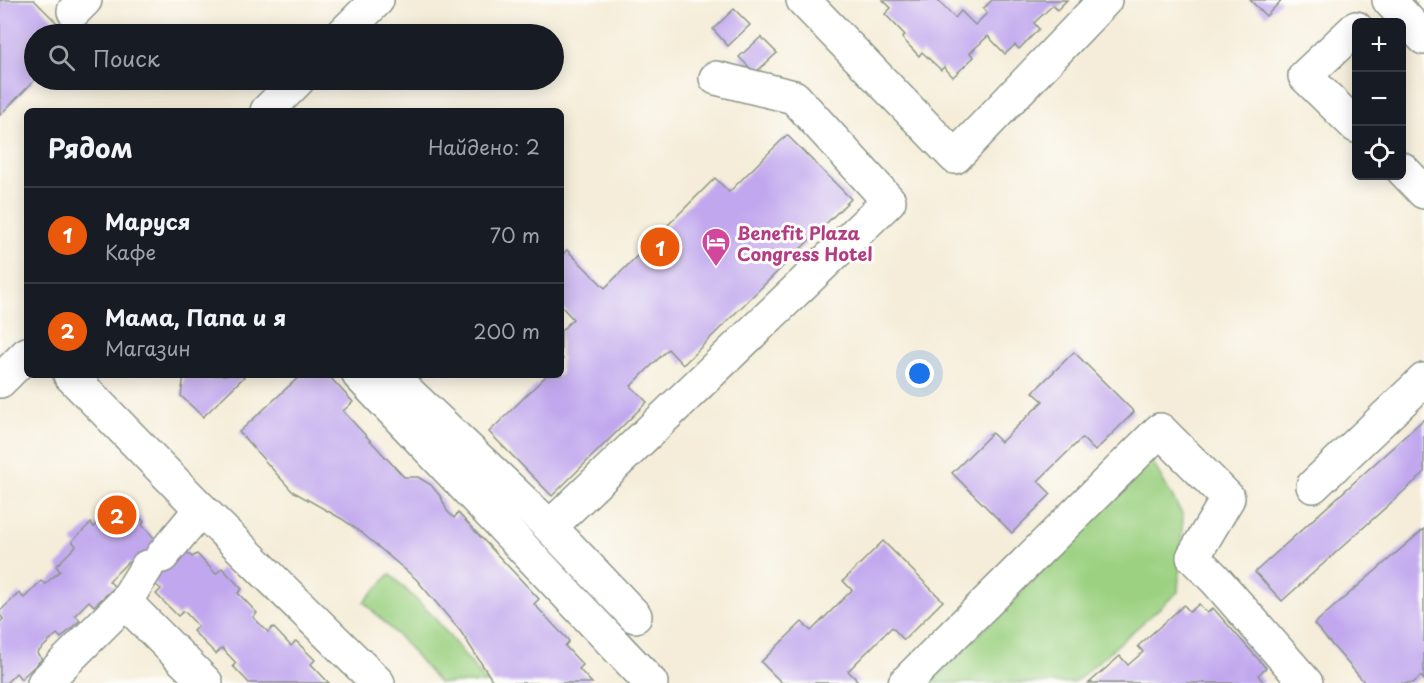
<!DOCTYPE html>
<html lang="ru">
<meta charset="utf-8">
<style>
:root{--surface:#171b24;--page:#20242c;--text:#f1f3f6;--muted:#9ea1a6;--line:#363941;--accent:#ea580c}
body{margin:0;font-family:"Playpen Sans",sans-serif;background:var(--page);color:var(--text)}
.controls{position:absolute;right:18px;top:18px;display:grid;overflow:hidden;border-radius:9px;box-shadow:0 3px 15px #0003}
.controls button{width:54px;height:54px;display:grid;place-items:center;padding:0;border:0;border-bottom:2px solid var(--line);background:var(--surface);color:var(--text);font:30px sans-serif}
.you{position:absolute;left:920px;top:374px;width:21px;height:21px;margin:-15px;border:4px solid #fff;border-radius:50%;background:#1a73e8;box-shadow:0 0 0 9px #1a73e833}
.badge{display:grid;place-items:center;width:39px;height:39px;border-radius:50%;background:var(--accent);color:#fff;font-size:20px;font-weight:700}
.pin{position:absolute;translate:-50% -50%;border:3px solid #fff;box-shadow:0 2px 6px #0006}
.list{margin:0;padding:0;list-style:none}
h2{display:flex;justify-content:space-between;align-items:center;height:78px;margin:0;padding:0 24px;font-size:26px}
h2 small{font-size:20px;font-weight:400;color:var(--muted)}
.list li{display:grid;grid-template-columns:39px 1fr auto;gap:18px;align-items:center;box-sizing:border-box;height:96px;padding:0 24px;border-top:2px solid var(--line)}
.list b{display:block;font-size:22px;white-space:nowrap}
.list p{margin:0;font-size:20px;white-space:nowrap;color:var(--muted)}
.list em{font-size:20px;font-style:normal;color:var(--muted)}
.icon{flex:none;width:33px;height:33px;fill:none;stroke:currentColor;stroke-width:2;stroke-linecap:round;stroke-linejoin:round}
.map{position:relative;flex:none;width:1424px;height:683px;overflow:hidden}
.search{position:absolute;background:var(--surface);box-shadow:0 3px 15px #0003;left:24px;top:24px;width:540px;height:66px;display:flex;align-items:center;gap:15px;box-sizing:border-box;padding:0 21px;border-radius:33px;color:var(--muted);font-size:22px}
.panel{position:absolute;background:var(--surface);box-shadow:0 3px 15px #0003;left:24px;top:108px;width:540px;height:270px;border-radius:9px}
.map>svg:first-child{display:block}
.green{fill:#9cd182;stroke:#5e875b;stroke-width:1.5}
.building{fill:#c1a8ee}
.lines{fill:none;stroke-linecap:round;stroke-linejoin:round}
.minor-casing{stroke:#8a9586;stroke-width:36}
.minor{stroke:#fff;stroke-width:33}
.labels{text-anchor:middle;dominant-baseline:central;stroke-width:6;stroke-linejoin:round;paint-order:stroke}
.hotel-label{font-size:18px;font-weight:bold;fill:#b23c85;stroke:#fdfcf7;text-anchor:start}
</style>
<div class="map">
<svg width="1424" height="683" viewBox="0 0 1424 683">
<rect width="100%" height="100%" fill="#fdfcf7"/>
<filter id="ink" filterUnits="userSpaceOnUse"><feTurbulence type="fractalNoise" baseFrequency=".0167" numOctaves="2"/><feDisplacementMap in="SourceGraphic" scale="12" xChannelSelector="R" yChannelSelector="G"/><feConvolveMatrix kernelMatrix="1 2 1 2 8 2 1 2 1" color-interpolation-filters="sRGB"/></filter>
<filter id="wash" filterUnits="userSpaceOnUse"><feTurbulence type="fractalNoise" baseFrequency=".008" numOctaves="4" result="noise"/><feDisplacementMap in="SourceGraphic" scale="24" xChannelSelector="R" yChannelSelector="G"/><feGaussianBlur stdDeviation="1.35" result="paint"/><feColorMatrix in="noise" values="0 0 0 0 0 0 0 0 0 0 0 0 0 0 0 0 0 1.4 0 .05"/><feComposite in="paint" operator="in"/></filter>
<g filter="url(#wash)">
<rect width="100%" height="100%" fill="#f5edd9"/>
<!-- green -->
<g class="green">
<path d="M1152 461 1183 516 1178 592 1074 683H930Z"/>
<path d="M390 574 434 617 487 683H439L405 643 364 602Z"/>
</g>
<g id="blocks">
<!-- building -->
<g class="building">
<path d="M0 0H34L68 34H34V81L0 115Z"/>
<path d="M883 0H937L955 18 961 11 975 25 987 13 983 9 992 0H1067L1057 10 1053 5 1034 23 1039 29 1019 49 1015 45 1005 54 988 36 970 53 974 57 953 77 944 67 941 70 922 52 919 56 902 38 905 35 885 14 891 8Z"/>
<path d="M1250 0H1282L1266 16Z"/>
<path d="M734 9 750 25 728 46 713 29Z"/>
<path d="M761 37 777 53 755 73 739 57Z"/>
<path d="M787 135 851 199 683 365 668 349 631 386 647 402 552 496 489 432 547 375H561V361L563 359 561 356V331L573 319 561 306V256L567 250 605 288 715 178 729 192Z"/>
<path d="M1074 352 1134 412 1095 451 1082 438 1038 481 1051 494 1012 533 952 473 992 433 1001 442 1043 401 1033 392Z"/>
<path d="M184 375H241L244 377 203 417 181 396Z"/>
<path d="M301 375H328L353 402 343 411 404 477H418L431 485 441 497 447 511 454 518 458 513 539 599 534 604 569 641 565 646 583 665 579 669 592 683H494L461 632 416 579 362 533 342 519 292 491 239 432Z"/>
<path d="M1424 419V473L1282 601 1255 572Z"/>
<path d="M126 503 144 522 142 525 161 545 185 550 192 557 197 554 216 574 222 568 242 589 238 593 257 613 253 617 268 632 273 627 291 646 296 641 315 660 311 664 329 683H249L233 666 236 663 222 648 216 654 193 631 198 626 184 611 178 616 156 594 161 589 128 562 109 581 115 587 94 606 89 601 75 615 80 620 61 638 57 634 37 653 42 659 21 679 16 673 6 683H0V622L3 619 0 615V611L19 593 24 598 41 581 45 584 60 571 56 566 76 546 72 541 91 523 94 527 115 507 119 511Z"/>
<path d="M1424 529V680L1421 676 1413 683H1365L1314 624Z"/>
<path d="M883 541 943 601 904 640 892 627 848 671 860 683H782L761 662 802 622 811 631 852 590 843 581Z"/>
<path d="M1199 604 1207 613 1213 608 1266 668 1258 675 1264 683H1089L1120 656 1128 665 1143 652 1138 646 1184 605 1190 612Z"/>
</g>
</g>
</g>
<g filter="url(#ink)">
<use href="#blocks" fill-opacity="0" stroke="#8a9586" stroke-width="1.5"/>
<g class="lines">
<!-- minor casing -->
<g class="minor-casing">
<g id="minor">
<path d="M803 0 955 157 1105 0"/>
<path d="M1389 0 1424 38"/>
<path d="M74 11 85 0"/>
<path d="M1356 28 1305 76 1356 126"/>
<path d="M343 34 377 0"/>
<path d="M267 111 298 80"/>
<path d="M1402 169 1424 192"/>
<path d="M70 375 201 509 378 683"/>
<path d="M359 375 651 683"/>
<path d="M390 375 550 527 635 616"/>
<path d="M0 381 27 354"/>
<path d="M1313 486 1424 380"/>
<path d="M550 527 889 201 794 97 716 78"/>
<path d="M162 556 201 509"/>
<path d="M125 602 147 567"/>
<path d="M44 683 125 602 206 683"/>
<path d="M905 683 1160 430 1228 498 1193 557 1215 579 1306 683"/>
</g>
</g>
<!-- minor -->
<use href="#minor" class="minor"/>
</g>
</g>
<!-- icons -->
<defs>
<g id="hotel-pin" transform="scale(1.5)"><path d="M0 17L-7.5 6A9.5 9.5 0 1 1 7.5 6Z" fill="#d1479c" stroke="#fdfcf7"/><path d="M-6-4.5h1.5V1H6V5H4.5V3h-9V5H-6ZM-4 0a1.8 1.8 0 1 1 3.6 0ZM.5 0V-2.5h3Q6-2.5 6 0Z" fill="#fff"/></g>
</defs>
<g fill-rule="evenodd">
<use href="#hotel-pin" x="716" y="242"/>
</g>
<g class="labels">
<!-- hotel labels -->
<g class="hotel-label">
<text x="737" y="232">Benefit Plaza<tspan x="737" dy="21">Congress Hotel</tspan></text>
</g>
</g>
</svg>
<div class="controls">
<button>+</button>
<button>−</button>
<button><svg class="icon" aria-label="locate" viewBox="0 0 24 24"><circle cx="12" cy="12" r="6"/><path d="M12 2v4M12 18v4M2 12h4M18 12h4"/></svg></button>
</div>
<div class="you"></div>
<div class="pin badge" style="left:660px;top:247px">1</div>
<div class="pin badge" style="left:117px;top:515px">2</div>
<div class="search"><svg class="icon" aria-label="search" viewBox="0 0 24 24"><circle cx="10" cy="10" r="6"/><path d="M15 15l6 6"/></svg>Поиск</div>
<section class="panel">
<h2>Рядом<small>Найдено: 2</small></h2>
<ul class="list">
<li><span class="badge">1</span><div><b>Маруся</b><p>Кафе</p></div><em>70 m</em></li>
<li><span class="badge">2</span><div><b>Мама, Папа и я</b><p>Магазин</p></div><em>200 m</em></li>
</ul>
</section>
</div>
